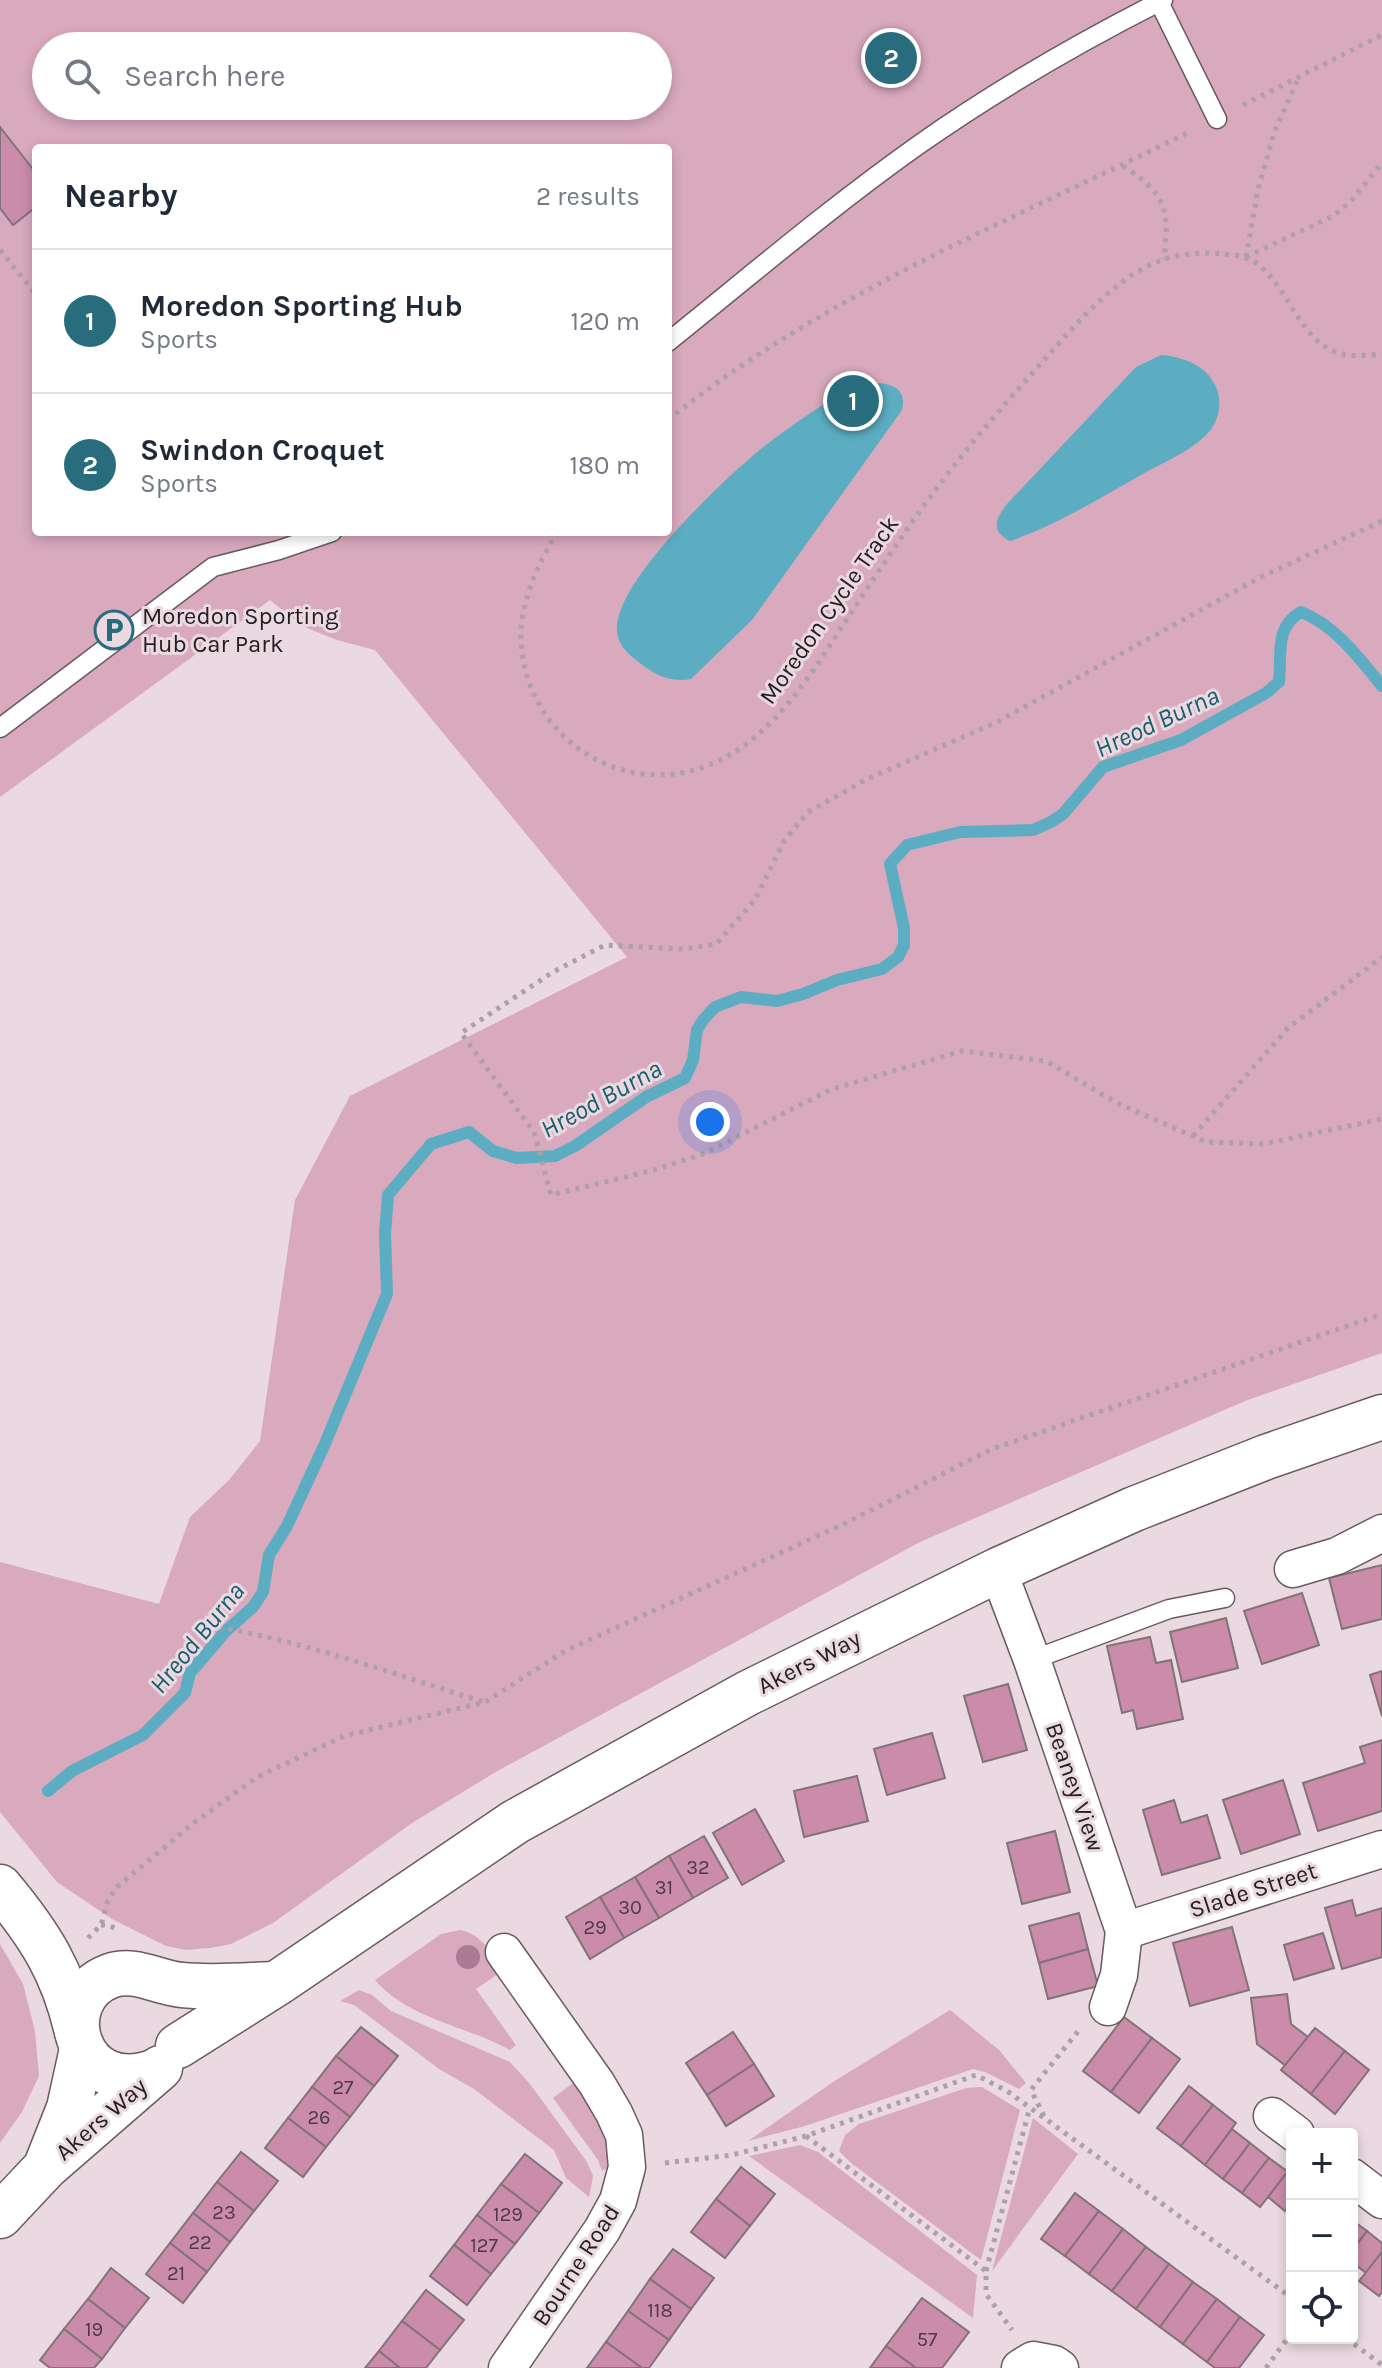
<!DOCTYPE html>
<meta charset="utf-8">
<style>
:root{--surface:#fff;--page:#f6f6f7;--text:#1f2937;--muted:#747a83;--line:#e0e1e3;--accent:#286c7d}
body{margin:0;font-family:Karla,sans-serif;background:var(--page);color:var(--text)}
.controls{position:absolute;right:24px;bottom:24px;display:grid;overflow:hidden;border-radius:8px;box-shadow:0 4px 12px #0003}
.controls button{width:72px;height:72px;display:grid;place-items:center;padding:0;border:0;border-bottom:2px solid var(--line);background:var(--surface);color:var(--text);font:40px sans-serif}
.you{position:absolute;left:710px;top:1122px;width:28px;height:28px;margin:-20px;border:6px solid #fff;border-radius:50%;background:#1a73e8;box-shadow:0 0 0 12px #1a73e833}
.badge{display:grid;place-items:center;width:52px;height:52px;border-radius:50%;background:var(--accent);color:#fff;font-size:26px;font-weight:700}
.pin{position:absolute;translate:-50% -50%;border:4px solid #fff;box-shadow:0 2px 8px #0006}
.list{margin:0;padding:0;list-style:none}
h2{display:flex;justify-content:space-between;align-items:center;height:104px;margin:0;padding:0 32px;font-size:34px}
h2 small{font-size:26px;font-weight:400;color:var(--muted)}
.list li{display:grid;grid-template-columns:52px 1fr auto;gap:24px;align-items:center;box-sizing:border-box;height:144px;padding:0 32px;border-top:2px solid var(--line)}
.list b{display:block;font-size:30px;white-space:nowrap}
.list p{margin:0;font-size:26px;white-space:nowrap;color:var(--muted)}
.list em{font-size:26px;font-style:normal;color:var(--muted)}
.icon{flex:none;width:44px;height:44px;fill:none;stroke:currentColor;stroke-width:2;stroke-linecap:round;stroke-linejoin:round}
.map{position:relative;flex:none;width:1382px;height:2368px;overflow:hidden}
.search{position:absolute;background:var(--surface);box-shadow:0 4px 12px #0003;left:32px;top:32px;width:640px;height:88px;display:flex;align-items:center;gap:20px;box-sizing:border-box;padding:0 28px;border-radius:44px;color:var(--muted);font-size:30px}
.panel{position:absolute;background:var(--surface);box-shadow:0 4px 12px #0003;left:32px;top:144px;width:640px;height:392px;border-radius:8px}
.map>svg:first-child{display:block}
.green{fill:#d9a9be;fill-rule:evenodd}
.water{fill:#5cadc2}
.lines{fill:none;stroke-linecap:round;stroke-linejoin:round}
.stream{stroke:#5cadc2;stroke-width:12}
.building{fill:#cb8ca9;stroke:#827379;stroke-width:2}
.lane-casing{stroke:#6a5b61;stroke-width:21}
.street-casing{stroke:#6a5b61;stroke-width:39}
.secondary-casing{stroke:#6a5b61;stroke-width:47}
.path{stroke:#aea0a6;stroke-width:5;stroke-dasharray:4 6;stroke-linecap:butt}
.lane{stroke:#fff;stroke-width:18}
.street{stroke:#fff;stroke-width:36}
.secondary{stroke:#fff;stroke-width:44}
.tree{fill:#ab7a93}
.labels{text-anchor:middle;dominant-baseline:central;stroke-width:6;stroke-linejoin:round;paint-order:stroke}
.number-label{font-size:20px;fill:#4e3a43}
.street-label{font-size:24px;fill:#241e21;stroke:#ead9e0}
.poi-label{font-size:24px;fill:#241e21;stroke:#ead9e0;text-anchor:start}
.water-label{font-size:26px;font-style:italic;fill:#1a5d6c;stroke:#ead9e0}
</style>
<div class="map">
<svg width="1382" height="2368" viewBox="0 0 1382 2368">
<rect width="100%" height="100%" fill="#ead9e0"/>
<!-- green -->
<g class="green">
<path d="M0 0H1382V1353L1245 1401 920 1542 499 1770 412 1823 273 1923 231 1944 210 1948 186 1950 166 1946 112 1919 57 1882 0 1812V1562L159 1604 190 1517 229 1480 260 1441 295 1200 350 1096 627 957 375 650 337 640 302 626 270 600 0 797ZM46 46H658V106H46ZM36 148H668V532H36Z"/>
<path d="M460 1930C482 1934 492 1954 504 1970L476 1989 516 2045 510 2050C467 2026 408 2019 375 1980L441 1934Z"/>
<path d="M0 1944 23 1984 35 2031 39 2076 22 2112 0 2143Z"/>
<path d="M359 1990 372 1995 391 2011 510 2062 530 2084 587 2162 593 2176 589 2197 566 2178 554 2150 474 2089 439 2069 354 2005 340 2001Z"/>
<path d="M950 2010 999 2050 1026 2083 1019 2089 985 2072 973 2069 805 2126 748 2141 833 2082Z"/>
<path d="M577 2080 611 2144V2166L602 2171 598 2160 553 2098Z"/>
<path d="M982 2087 1020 2110 981 2260 851 2163 839 2151 845 2135 859 2124 966 2088Z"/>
<path d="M1033 2118 1078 2154 992 2271Z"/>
<path d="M800 2145 818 2152 977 2275 973 2318 749 2156Z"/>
</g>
<!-- water -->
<g class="water">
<path d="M1161 355C1183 357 1207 365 1216 387 1223 404 1219 424 1204 437 1187 453 1162 463 1141 475 1098 499 1057 525 1010 541 991 531 995 520 1006 505L1136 367Z"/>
<path d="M877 383C895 384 907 391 902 410L752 620 691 679C669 683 653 674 636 660 626 652 618 644 617 631 612 584 726 477 762 448 784 431 808 414 832 399 846 390 861 385 877 383Z"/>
</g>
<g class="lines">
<!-- stream -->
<path class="stream" d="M48 1791 72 1771 143 1735 185 1693 190 1673 225 1632 253 1607 263 1592 269 1555 287 1526 324 1446 387 1294 385 1233 388 1195 431 1144 469 1132 493 1151 517 1158 555 1156 575 1146 646 1097 685 1078 693 1060 697 1030 703 1020 715 1007 741 997 777 1001 803 994 837 980 882 969 898 957 904 945V928L890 864 907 845 960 832 1033 830 1051 822 1063 814 1103 767 1181 740 1266 693 1279 682C1282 655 1274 627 1301 612 1335 625 1359 658 1382 686"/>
</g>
<!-- building -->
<g class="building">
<path d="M0 127 36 173V207L13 225 0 208Z"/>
<path d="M1382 1565V1619L1342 1629 1329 1578Z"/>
<path d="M1302 1593 1319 1645 1262 1664 1244 1611Z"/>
<path d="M1226 1618 1238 1668 1182 1682 1170 1632Z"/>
<path d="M1150 1637 1156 1663 1171 1660 1183 1719 1137 1729 1133 1710 1122 1713 1107 1646Z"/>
<path d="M1382 1671V1716L1370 1675Z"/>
<path d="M1008 1684 1027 1750 983 1762 964 1696Z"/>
<path d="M932 1733 945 1778 887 1795 874 1749Z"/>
<path d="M1382 1740V1811L1318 1831 1303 1783 1365 1763 1360 1747Z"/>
<path d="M857 1776 868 1821 804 1837 794 1791Z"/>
<path d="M1283 1780 1300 1834 1241 1854 1223 1800Z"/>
<path d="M1174 1800 1181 1823 1207 1815 1220 1858 1162 1875 1143 1810Z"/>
<path d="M755 1809 784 1861 742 1885 713 1833Z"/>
<path d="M1055 1831 1070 1892 1022 1904 1007 1843Z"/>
<path d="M704 1836 728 1878 693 1898 669 1856Z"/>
<path d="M669 1856 693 1898 659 1918 635 1877Z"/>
<path d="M635 1877 659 1918 624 1938 600 1897Z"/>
<path d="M600 1897 624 1938 590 1959 566 1917Z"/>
<path d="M1352 1900 1356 1916 1382 1908V1957L1342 1969 1325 1908Z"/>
<path d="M1079 1913 1088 1949 1039 1963 1029 1926Z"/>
<path d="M1232 1927 1249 1990 1190 2006 1173 1943Z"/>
<path d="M1323 1933 1334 1968 1294 1980 1284 1945Z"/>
<path d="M1088 1949 1098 1986 1048 1999 1039 1963Z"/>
<path d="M1287 1994 1291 2024 1308 2037 1286 2066 1257 2044 1251 1998Z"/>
<path d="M1124 2017 1152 2038 1111 2092 1083 2071Z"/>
<path d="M361 2027 398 2056 374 2086 336 2056Z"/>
<path d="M1315 2028 1345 2051 1311 2094 1281 2070Z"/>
<path d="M733 2032 754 2064 707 2095 686 2063Z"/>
<path d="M1152 2038 1180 2059 1139 2113 1111 2092Z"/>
<path d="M1345 2051 1369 2070 1335 2114 1311 2094Z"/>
<path d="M336 2056 374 2086 350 2117 312 2087Z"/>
<path d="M754 2064 774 2096 726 2126 707 2095Z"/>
<path d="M1189 2086 1213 2105 1181 2146 1157 2128Z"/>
<path d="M312 2087 350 2117 326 2147 288 2118Z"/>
<path d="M1213 2105 1236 2123 1205 2165 1181 2146Z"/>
<path d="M288 2118 326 2147 303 2177 265 2148Z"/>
<path d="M1232 2129 1250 2143 1223 2179 1205 2165Z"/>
<path d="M1250 2143 1269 2158 1242 2193 1223 2179Z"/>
<path d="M241 2152 278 2181 254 2211 217 2182Z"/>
<path d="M525 2154 562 2183 539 2213 501 2184Z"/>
<path d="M1269 2158 1288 2172 1260 2207 1242 2193Z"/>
<path d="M1292 2166V2202L1285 2211 1268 2197Z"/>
<path d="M741 2167 775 2194 750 2226 716 2199Z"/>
<path d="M217 2182 254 2211 230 2242 193 2213Z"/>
<path d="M501 2184 539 2213 515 2244 477 2215Z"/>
<path d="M1075 2193 1099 2211 1065 2256 1041 2239Z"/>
<path d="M716 2199 750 2226 725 2258 691 2232Z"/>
<path d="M1099 2211 1123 2229 1089 2274 1065 2256Z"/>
<path d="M193 2213 230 2242 207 2272 170 2243Z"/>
<path d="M477 2215 515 2244 491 2274 454 2245Z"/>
<path d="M1352 2220 1367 2231 1352 2251Z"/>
<path d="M1123 2229 1146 2247 1112 2291 1089 2274Z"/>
<path d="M1367 2231 1382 2243V2252L1366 2273 1352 2262V2251Z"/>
<path d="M170 2243 207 2272 183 2303 146 2274Z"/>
<path d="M454 2245 491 2274 467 2305 430 2276Z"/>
<path d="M1146 2247 1169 2264 1136 2309 1112 2291Z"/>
<path d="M673 2249 714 2278 691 2309 650 2279Z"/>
<path d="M1382 2252V2292L1379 2296 1359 2281Z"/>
<path d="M1169 2264 1193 2282 1160 2327 1136 2309Z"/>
<path d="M111 2268 149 2298 125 2328 88 2299Z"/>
<path d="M650 2279 691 2309 669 2340 628 2311Z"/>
<path d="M1193 2282 1217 2299 1183 2344 1160 2327Z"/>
<path d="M426 2290 464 2320 440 2350 402 2321Z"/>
<path d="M922 2298 969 2332 942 2368H916L886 2346Z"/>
<path d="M88 2299 125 2328 102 2359 64 2329Z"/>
<path d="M1217 2299 1240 2317 1207 2362 1183 2344Z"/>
<path d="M628 2311 669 2340 649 2368H642L606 2342Z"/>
<path d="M1240 2317 1264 2335 1239 2368H1215L1207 2362Z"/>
<path d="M402 2321 440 2350 426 2368H400L379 2351Z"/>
<path d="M64 2329 102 2359 94 2368H50L40 2360Z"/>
<path d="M606 2342 642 2368H587Z"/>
<path d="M886 2346 916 2368H870Z"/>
<path d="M379 2351 400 2368H365Z"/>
</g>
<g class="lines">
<!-- lane casing -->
<g class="lane-casing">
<g id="lane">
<path d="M1159 2 1217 119"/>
<path d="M668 342C750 276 831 207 917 146 995 91 1078 43 1163 0"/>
<path d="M0 728 213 567 279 550 332 532"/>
<path d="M1032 1660 1169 1609 1225 1598"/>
</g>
</g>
<!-- street casing -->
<g class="street-casing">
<g id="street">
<path d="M1293 1569 1337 1556 1382 1533"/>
<path d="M998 1570 1032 1660 1124 1931 1119 1975 1108 2007"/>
<path d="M1124 1931 1382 1849"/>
<path d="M504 1952 597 2084 614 2113 624 2135 627 2167 618 2201 602 2230 507 2368"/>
<path d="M1272 2116 1296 2134"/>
<path d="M1352 2177 1382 2200"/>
<path d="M1020 2368 1033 2360 1054 2364 1060 2368"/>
</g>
</g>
<!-- secondary casing -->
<g class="secondary-casing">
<g id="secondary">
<path d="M0 1887C40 1935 63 1971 77 2032"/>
<path d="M178 2046 276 1984 515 1822 748 1693 998 1570 1134 1509 1266 1457 1382 1417"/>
<path d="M156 2071C77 2101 49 1999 110 1976 135 1967 158 1983 182 1985 213 1988 245 1985 275 1984"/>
<path d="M48 2161 69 2108 82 2049"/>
<path d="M0 2216 46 2167 160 2068"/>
</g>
</g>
<!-- path -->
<g class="path">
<path d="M1243 105 1382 35"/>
<path d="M1123 166C1166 194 1170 208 1164 259"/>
<path d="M0 250 36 295"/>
<path d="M1246 257 1258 190 1274 133 1298 79"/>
<path d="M1246 257 1333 216 1351 201 1382 163"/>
<path d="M668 420C824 294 1013 220 1191 131"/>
<path d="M1382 521 1261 577 997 722 867 779 808 812 784 841 755 900 716 944 684 949 605 945 553 972 461 1033 534 1132 551 1195 654 1170 703 1154 832 1089 962 1051 1046 1061 1117 1103 1206 1142 1263 1144 1382 1119"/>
<path d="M557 532C539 563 520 601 521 638 523 734 619 801 709 765 774 739 812 672 849 616 875 577 900 538 928 500 966 448 1009 399 1052 351 1081 318 1121 273 1165 259 1183 253 1205 252 1224 254 1230 255 1238 255 1244 257 1287 272 1295 343 1342 354 1354 357 1370 355 1382 354"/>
<path d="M1193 1136 1288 1028 1382 957"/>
<path d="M199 1624C296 1638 390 1673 484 1702"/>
<path d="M101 1925H108L119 1930"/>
<path d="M88 1938 101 1925 108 1901 117 1887 191 1825 257 1777 344 1736 485 1702 565 1651 846 1523 992 1449 1382 1314"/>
<path d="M1044 2116 1031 2090 1079 2030"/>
<path d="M806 2136 986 2271V2294L1012 2330"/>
<path d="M665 2163 732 2155 806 2136 976 2075 1007 2091 1292 2298"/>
<path d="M986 2271 1030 2107"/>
<path d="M1346 2338 1382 2365"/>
<path d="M1266 2368 1292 2332"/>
</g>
<!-- lane -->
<use href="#lane" class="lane"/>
<!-- street -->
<use href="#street" class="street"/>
<!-- secondary -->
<use href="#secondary" class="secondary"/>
</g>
<!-- trees -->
<circle class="tree" cx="468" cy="1957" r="12"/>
<!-- icons -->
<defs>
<g id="parking-ring" transform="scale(2)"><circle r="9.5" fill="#ead9e0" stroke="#286c7d" stroke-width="1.5"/><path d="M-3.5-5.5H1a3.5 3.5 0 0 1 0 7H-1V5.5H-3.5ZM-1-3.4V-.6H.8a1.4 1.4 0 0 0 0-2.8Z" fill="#286c7d"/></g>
</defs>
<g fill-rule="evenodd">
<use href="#parking-ring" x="114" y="630"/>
</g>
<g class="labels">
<!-- number labels -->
<g class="number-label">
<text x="698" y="1867">32</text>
<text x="664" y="1887">31</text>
<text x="630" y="1907">30</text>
<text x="595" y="1927">29</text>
<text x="343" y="2087">27</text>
<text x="319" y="2117">26</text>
<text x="224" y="2212">23</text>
<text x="508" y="2214">129</text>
<text x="200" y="2242">22</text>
<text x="484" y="2245">127</text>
<text x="176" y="2273">21</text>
<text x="660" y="2310">118</text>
<text x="94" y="2329">19</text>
<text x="927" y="2339">57</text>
</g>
<!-- street labels -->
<g class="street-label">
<text transform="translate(829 610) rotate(-55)">Moredon Cycle Track</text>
<text transform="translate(809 1662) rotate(-27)">Akers Way</text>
<text transform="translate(1075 1787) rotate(71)">Beaney View</text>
<text transform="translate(1253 1890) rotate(-18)">Slade Street</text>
<text transform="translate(101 2119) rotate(-41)">Akers Way</text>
<text transform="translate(576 2265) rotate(-57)">Bourne Road</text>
</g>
<!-- poi labels -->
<g class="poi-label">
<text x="142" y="616">Moredon Sporting<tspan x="142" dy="28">Hub Car Park</tspan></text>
</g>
<!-- water labels -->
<g class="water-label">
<text transform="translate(1157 722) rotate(-25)">Hreod Burna</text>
<text transform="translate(601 1099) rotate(-29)">Hreod Burna</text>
<text transform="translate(197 1638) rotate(-51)">Hreod Burna</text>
</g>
</g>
</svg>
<div class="controls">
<button>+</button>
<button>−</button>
<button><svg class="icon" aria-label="locate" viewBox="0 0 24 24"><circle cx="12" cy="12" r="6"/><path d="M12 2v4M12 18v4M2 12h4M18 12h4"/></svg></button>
</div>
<div class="you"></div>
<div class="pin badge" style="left:853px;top:401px">1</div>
<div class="pin badge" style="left:891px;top:58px">2</div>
<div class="search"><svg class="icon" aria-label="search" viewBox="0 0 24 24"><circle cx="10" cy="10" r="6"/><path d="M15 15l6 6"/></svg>Search here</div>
<section class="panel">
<h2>Nearby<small>2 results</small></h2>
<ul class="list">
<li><span class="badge">1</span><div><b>Moredon Sporting Hub</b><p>Sports</p></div><em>120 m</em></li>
<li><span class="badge">2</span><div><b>Swindon Croquet</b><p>Sports</p></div><em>180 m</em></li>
</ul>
</section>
</div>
